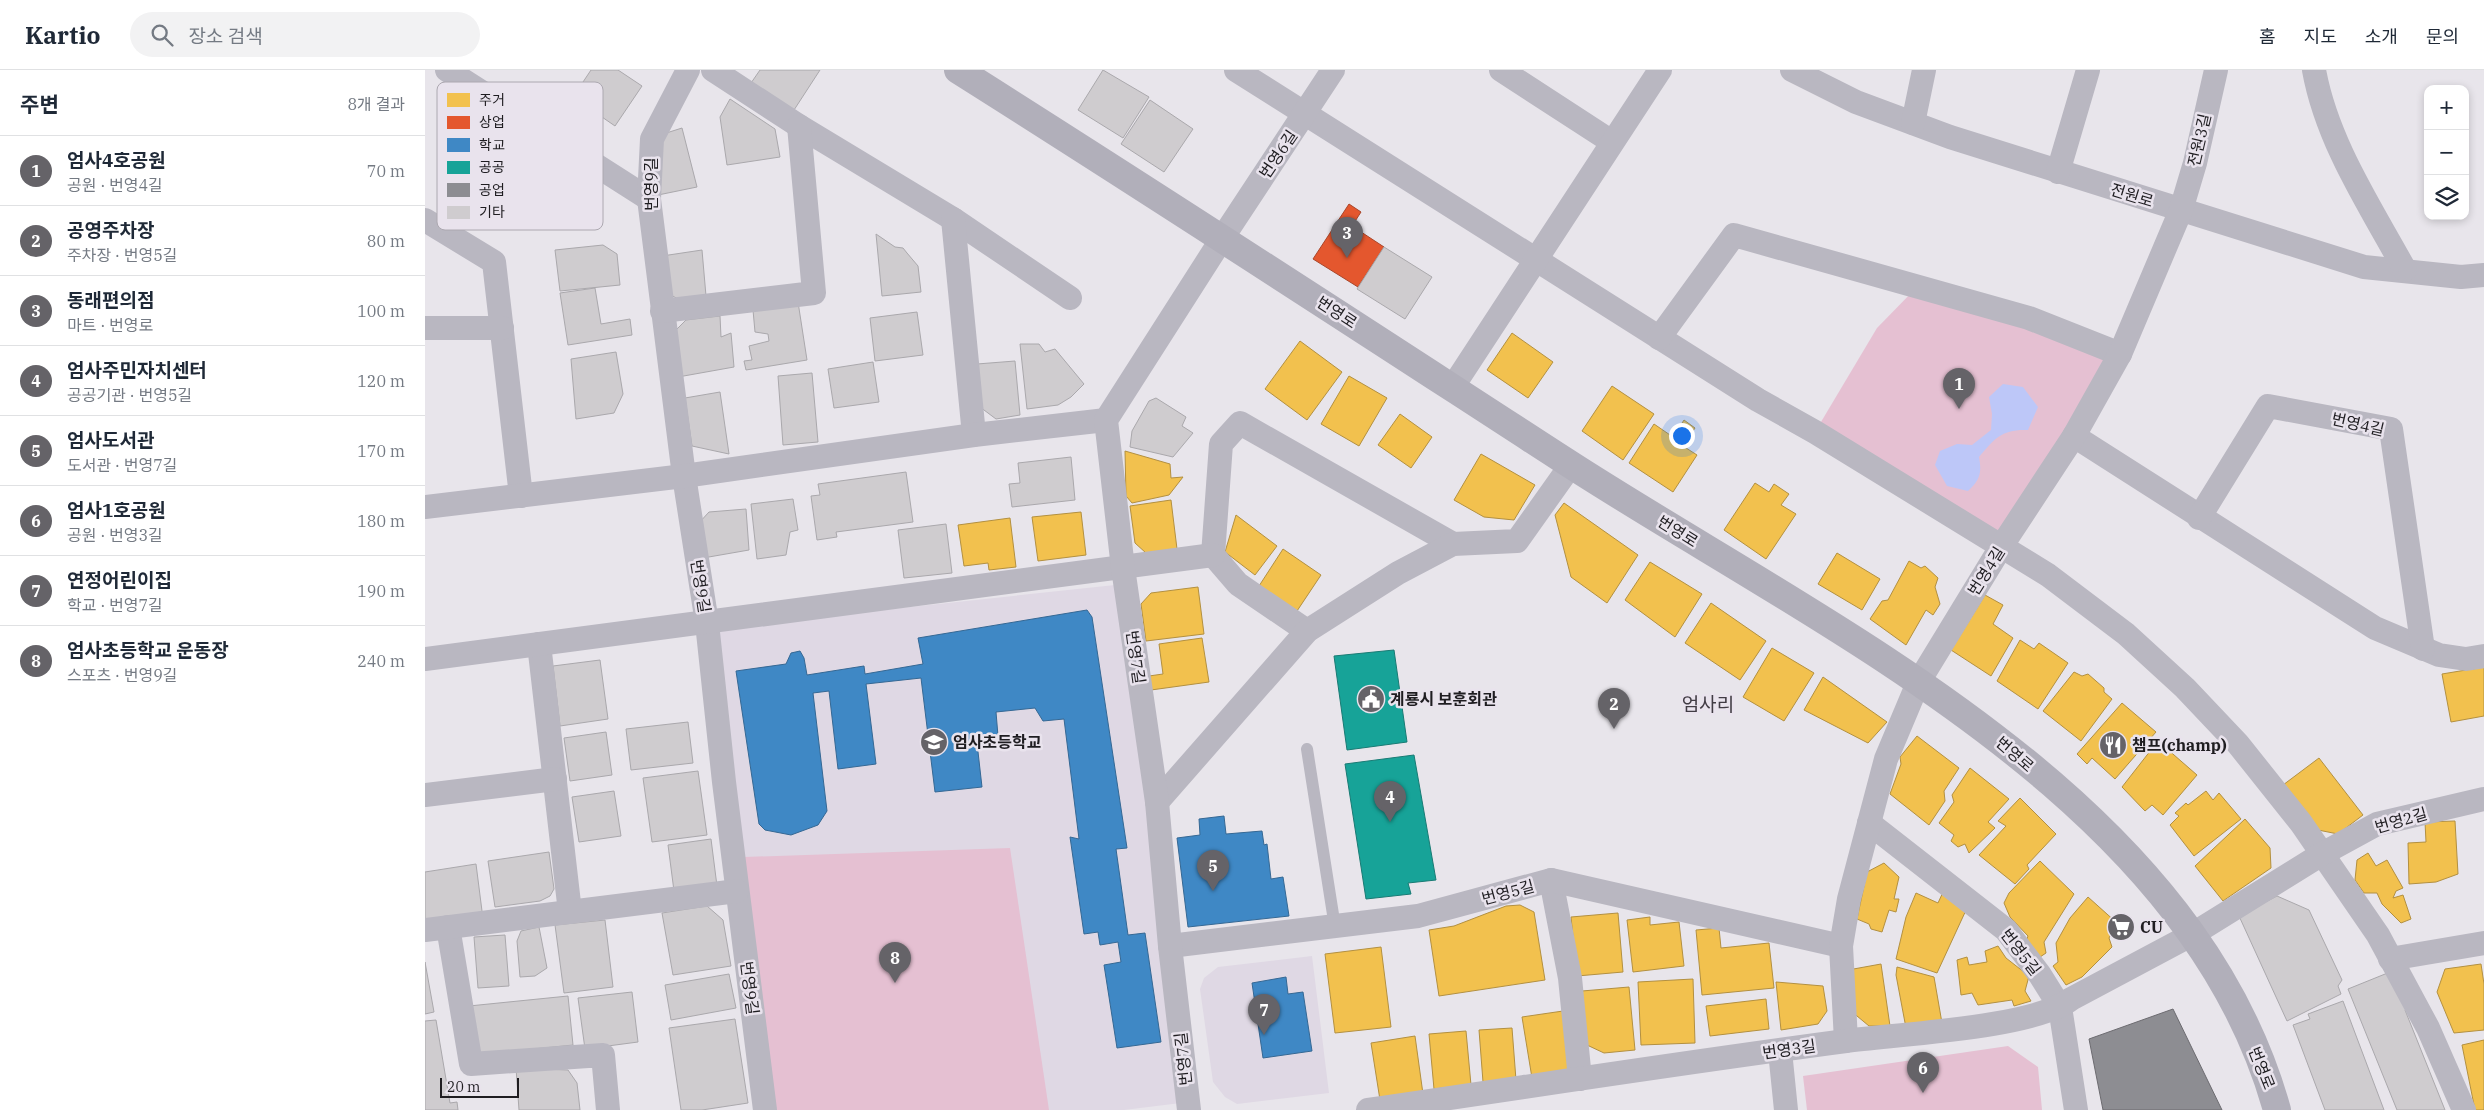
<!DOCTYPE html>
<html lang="ko">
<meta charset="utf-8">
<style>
:root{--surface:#fff;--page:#f2f2f3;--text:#1f2937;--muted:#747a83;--line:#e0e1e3;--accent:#656368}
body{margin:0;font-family:"IBM Plex Serif","Noto Sans KR",serif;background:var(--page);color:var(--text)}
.controls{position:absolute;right:15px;top:15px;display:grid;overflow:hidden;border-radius:10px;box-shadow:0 2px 8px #0003}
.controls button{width:45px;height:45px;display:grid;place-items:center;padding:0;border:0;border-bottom:1px solid var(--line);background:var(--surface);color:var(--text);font:25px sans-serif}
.scale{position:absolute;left:15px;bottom:12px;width:79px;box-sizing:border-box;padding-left:5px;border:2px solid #1f1d21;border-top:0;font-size:14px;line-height:18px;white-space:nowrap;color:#1f1d21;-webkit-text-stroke:4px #e9e3ed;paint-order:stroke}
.you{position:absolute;left:1256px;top:365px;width:18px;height:18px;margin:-12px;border:4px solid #fff;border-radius:50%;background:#1a73e8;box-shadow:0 0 0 8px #1a73e833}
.badge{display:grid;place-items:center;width:32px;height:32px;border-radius:50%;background:var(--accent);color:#fff;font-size:16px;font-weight:700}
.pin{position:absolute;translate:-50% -41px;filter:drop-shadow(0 1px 2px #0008)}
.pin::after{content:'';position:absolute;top:26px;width:18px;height:15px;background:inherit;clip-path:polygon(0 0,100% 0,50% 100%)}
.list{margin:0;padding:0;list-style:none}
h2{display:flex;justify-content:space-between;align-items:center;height:65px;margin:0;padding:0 20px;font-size:21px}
h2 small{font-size:16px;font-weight:400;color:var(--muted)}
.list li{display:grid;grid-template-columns:32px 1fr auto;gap:15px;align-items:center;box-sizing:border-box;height:70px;padding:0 20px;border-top:1px solid var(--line)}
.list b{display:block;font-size:19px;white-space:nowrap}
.list p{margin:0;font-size:16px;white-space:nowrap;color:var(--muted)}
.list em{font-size:16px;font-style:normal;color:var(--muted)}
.icon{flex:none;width:28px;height:28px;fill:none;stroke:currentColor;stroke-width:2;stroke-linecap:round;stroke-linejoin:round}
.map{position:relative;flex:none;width:2059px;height:1040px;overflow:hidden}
header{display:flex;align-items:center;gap:30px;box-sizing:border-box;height:70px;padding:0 25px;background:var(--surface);border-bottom:1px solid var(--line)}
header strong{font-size:24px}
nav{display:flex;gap:28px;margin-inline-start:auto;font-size:18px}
.search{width:350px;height:45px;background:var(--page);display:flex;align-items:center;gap:12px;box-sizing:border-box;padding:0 18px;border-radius:28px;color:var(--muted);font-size:19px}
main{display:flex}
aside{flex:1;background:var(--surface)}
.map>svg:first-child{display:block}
.built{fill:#dfd8e4}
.green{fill:#e5c0d2}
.water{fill:#bdc7f8}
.homes{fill:#f2c14e;stroke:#b39040}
.shops{fill:#e4572e;stroke:#a9462a}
.schools{fill:#3f88c5;stroke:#356894}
.public{fill:#17a398;stroke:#197b74}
.industry{fill:#8d8d92;stroke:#6c6b70}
.building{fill:#cfcccf;stroke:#aaa8ac}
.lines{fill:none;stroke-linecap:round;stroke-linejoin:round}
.lane{stroke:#b9b7c1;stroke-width:12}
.street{stroke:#b9b7c1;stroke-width:24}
.secondary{stroke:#b1afba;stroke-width:28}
.labels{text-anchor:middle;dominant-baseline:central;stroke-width:5;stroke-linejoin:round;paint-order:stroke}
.street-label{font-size:16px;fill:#1f1d21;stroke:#e9e3ed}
.poi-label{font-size:16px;font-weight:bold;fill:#1f1d21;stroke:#e9e3ed;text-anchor:start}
.quarter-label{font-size:19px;fill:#413c44;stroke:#e9e3ed}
.key{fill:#e9e3ed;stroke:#aca8b0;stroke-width:1}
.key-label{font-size:14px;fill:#1f1d21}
</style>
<header>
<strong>Kartio</strong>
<div class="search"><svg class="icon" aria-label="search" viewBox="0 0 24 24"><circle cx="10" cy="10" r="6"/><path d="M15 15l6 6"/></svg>장소 검색</div>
<nav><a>홈</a><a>지도</a><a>소개</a><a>문의</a></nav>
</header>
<main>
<aside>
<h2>주변<small>8개 결과</small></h2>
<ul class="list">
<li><span class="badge">1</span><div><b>엄사4호공원</b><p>공원 · 번영4길</p></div><em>70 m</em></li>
<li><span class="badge">2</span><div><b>공영주차장</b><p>주차장 · 번영5길</p></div><em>80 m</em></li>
<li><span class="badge">3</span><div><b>동래편의점</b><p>마트 · 번영로</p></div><em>100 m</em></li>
<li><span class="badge">4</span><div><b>엄사주민자치센터</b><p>공공기관 · 번영5길</p></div><em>120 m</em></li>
<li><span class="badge">5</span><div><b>엄사도서관</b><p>도서관 · 번영7길</p></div><em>170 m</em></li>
<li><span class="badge">6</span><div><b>엄사1호공원</b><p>공원 · 번영3길</p></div><em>180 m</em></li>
<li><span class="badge">7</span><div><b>연정어린이집</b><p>학교 · 번영7길</p></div><em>190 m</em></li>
<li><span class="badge">8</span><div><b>엄사초등학교 운동장</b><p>스포츠 · 번영9길</p></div><em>240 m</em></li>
</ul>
</aside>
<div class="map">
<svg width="2059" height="1040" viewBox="0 0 2059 1040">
<rect width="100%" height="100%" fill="#e8e5eb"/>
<!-- built -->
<g class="built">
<path d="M690 515 772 1031 699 1040H350L289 558Z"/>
<path d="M887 886 904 1023 812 1034 800 1027 788 1012 775 919 779 908 793 897Z"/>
</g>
<!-- green -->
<g class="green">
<path d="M1492 217 1695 284 1578 474 1390 362 1452 258Z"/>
<path d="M585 778 624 1040H350L319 787Z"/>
<path d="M1583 976 1613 997 1617 1040H1382L1378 1006Z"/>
</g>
<!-- water -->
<path class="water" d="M1578 314 1598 317 1613 337 1603 360C1577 359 1570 368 1554 387 1557 403 1555 410 1543 421L1522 416 1510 395 1515 381 1532 374 1547 375 1566 360 1567 344 1564 327Z"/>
<!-- homes -->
<g class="homes">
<path d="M1087 263 1128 292 1103 328 1062 300Z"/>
<path d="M875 271 917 302 882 350 840 319Z"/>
<path d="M924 306 962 328 934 376 896 354Z"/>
<path d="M1187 316 1229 344 1198 390 1157 361Z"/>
<path d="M975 344 1007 367 986 398 953 375Z"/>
<path d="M1259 350 1270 358 1258 376 1272 385 1248 422 1204 393 1229 354 1248 367Z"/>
<path d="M700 381 745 394 746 408 758 407 744 425 707 433 701 426Z"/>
<path d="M1056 384 1110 415 1089 450 1059 447 1029 430Z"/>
<path d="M1330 413 1344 422 1349 414 1364 424 1356 435 1371 444 1341 489 1299 460Z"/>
<path d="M746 430 752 479 721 483 710 473 705 436Z"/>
<path d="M1139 433 1213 485 1182 533 1146 507 1130 445Z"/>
<path d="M656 442 661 485 613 491 607 447Z"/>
<path d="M811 445 852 476 830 505 800 482Z"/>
<path d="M585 448 591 497 564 500 563 493 539 496 533 455Z"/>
<path d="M858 479 896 505 872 541 834 516Z"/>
<path d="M1412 483 1455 509 1437 540 1393 514Z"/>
<path d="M1484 491 1496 498 1500 496 1513 508 1510 517 1515 534 1508 545 1501 540 1481 575 1445 549 1457 531 1463 530Z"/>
<path d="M1225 492 1277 524 1250 567 1200 530Z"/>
<path d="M773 517 779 564 721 571 716 534 726 523Z"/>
<path d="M1560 525 1578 535 1568 554 1588 568 1566 606 1526 580Z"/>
<path d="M1286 533 1341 571 1315 610 1260 573Z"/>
<path d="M777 568 784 612 726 620 724 606 738 604 734 574Z"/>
<path d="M1595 570 1609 579 1614 573 1643 593 1613 639 1572 611Z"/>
<path d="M1347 578 1389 603 1359 651 1318 627Z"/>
<path d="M2059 597V646L2026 652 2017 604Z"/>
<path d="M1649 602 1657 606 1663 604 1679 618V622L1687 629 1656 671 1618 641Z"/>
<path d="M1398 607 1462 652 1443 673 1379 640Z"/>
<path d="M1697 633 1731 662 1690 709 1667 688 1662 694 1652 684Z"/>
<path d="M1492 666 1534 698 1519 721 1520 731 1504 755 1465 724 1476 694 1475 687Z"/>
<path d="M1733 671 1772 705 1738 745 1727 735 1720 741 1697 717Z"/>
<path d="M1894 688 1938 745 1913 764 1893 760 1858 715Z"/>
<path d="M1545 698 1584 729 1563 752 1570 758 1544 783 1540 774 1533 777 1526 771 1529 765 1514 753 1529 732 1527 725Z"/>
<path d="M1781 721 1788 730 1794 723 1816 749 1769 786 1745 755 1754 746 1750 743 1761 733 1763 735Z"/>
<path d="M1595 728 1631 764 1602 795 1604 799 1590 814 1554 785 1581 756 1573 751Z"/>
<path d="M1820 749 1845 778 1846 798 1798 831 1770 796Z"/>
<path d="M2030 751 2033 804 2011 812 1984 814 1983 773 2001 772 2000 752Z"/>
<path d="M1943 783 1951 796 1962 790 1978 818 1971 821 1968 828 1978 825 1986 849 1976 853 1957 834 1952 823H1939L1930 810 1932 790Z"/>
<path d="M1615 791 1649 824 1619 872 1621 883 1612 889 1600 874 1603 866 1585 847 1579 833 1584 823Z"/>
<path d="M1459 793 1474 807 1469 829H1474L1471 842 1464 840 1457 862 1446 859 1444 854 1432 849 1442 802Z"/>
<path d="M1519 820 1542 838 1512 903 1471 889 1481 847 1491 823 1513 833Z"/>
<path d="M1663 827 1692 853 1684 868 1687 877 1657 907 1641 915 1628 896 1633 892 1631 873 1645 848Z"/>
<path d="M1095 835 1109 842 1120 910 1014 926 1004 860 1029 856 1081 836Z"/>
<path d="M1193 843 1198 902 1152 906 1146 847Z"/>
<path d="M1225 847V855L1254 852 1259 896 1208 902 1202 850Z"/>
<path d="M1294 858 1296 878 1344 873 1349 918 1277 925 1271 860Z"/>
<path d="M1573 876 1581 888 1604 906 1600 921 1606 931 1589 936 1587 930 1553 935 1547 923 1536 925 1532 890 1542 887 1544 895 1562 892 1560 881Z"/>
<path d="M956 877 966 957 910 963 900 884Z"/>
<path d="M1456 894 1465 956H1444L1426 941 1423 900Z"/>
<path d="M2056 894 2059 914V960L2029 963 2012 922 2020 899Z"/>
<path d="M1472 897 1509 907 1517 953 1481 958 1471 905Z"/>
<path d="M1268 909 1270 973 1216 975 1213 912Z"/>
<path d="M1351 912 1398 916 1402 941 1393 954 1356 960Z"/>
<path d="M1204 917 1210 980 1179 983 1162 975 1157 921Z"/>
<path d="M1341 929 1344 959 1285 966 1281 936Z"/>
<path d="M1138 941 1147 1002 1107 1008 1097 947Z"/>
<path d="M1087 958 1091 1010 1058 1012 1054 960Z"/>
<path d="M1041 961 1046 1015 1009 1019 1004 964Z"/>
<path d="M990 966 998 1024 955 1030 946 973Z"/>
<path d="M2059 970V1040H2050L2037 975Z"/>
</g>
<!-- shops -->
<path class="shops" d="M924 134 936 142 927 156 959 177 933 217 888 189Z"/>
<!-- schools -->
<g class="schools">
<path d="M662 540 667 547 702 778 691 779 703 865 720 863 736 972 692 978 679 895 696 892 693 872 675 875 673 862 659 864 645 767 654 769 639 649 618 651 610 638 571 642 573 666 570 671 552 673 557 717 510 722 496 608 441 614 451 694 413 699 404 621 388 623 402 741 393 755 366 765 340 760 334 754 311 601 361 594 366 583 375 581 379 588 382 605 439 596 440 604 498 594 493 568Z"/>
<path d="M799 746 801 764 837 761 839 775 842 774 846 809 858 807 864 846 763 857 752 768 775 765 774 749Z"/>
<path d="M861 907 863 924 878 922 887 981 838 988 827 913Z"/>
</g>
<!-- public -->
<g class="public">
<path d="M969 580 982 672 922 680 909 586Z"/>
<path d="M989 685 1011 810 983 813 986 824 941 829 920 694Z"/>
</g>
<!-- industry -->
<path class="industry" d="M1748 939 1797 1040H1678L1664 969Z"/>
<!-- building -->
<g class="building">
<path d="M166 0H193L217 16 190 56 148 27Z"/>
<path d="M335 0H395L369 40 326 13Z"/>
<path d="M678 0 724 27 698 68 653 40Z"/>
<path d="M305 29 350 59 355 87 302 95 295 47Z"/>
<path d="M725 30 768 59 739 102 696 74Z"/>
<path d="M257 58 272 117 233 125 235 65Z"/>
<path d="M451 164 470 177 478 178 482 183 493 196 496 222 457 226Z"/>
<path d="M178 175 192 184 195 215 135 221 130 180Z"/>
<path d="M959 177 1007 207 980 249 932 219Z"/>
<path d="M277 180 281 226 257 231 240 222 237 186Z"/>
<path d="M170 218 176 254 205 249 207 265 143 275 135 223Z"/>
<path d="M373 232 382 290 321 300 319 291 327 290 324 276 344 271 343 264 330 262 328 240Z"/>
<path d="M492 242 498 285 450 291 445 248Z"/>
<path d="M295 246 296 267 306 263 309 297 253 307 250 261 261 250Z"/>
<path d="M595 274H614L620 282 630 279 659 314 646 327 633 335 602 339Z"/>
<path d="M191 282 198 324 189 343 151 349 146 289Z"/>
<path d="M590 291 595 345 571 349 555 337 552 294Z"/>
<path d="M448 292 454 332 409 338 403 299Z"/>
<path d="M387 303 393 372 358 375 353 306Z"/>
<path d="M295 322 304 384 267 376 260 328Z"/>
<path d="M731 328 761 347 757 356 768 363 748 387 705 377 707 361 724 331Z"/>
<path d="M646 387 650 430 587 437 584 414 595 413 593 393Z"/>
<path d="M481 402 488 452 411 462 412 467 392 470 386 426 395 425 393 414Z"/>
<path d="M368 429 373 460 365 462 361 485 332 489 326 434Z"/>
<path d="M321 439 324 480 278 488 273 454 284 442Z"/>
<path d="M521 454 527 503 479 508 473 460Z"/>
<path d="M175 590 183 649 135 656 128 596Z"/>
<path d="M263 652 268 693 206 700 201 659Z"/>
<path d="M181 662 187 705 145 711 139 668Z"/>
<path d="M273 701 282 765 227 772 218 708Z"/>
<path d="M189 721 196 766 154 772 147 727Z"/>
<path d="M286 769 292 816 249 821 243 775Z"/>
<path d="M124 782 129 819 125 826 115 831 70 837 63 791Z"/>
<path d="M51 794 57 841 54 847 0 854V802Z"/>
<path d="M1852 826 1884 840 1917 910 1913 916 1916 924 1862 951 1814 846Z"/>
<path d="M282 836 298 850 306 896 248 905 237 843Z"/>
<path d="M180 850 188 917 139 923 130 855Z"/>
<path d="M114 857 122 898 110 906 95 907 92 871 96 861Z"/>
<path d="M80 865 84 916 53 918 49 867Z"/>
<path d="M0 892 9 942 0 944Z"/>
<path d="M1970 900 1985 938 1980 940 2020 1040H1972L1923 919Z"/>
<path d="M304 904 311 938 246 950 240 915Z"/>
<path d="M207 922 213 972 160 979 153 928Z"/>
<path d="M143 926 148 975 49 985 44 936Z"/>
<path d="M1918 931 1959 1040H1900L1868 955 1885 949 1883 944Z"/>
<path d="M310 949 323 1033 277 1040H256L244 958Z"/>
<path d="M11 950 25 1033 32 1032 33 1040H0V951Z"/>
<path d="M91 998 143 1000 152 1013 155 1040H94Z"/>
</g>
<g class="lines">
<!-- lane -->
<path class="lane" d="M882 679 910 857"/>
<!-- street -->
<g class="street">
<path d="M22 0 224 129"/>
<path d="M263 0 227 69 224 129 259 406 282 553 299 712 340 1040"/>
<path d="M288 0 374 56 528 149 645 228"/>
<path d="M811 0 1333 330 1390 362 1623 505 1701 564 1760 618 1813 674 1876 753 1953 865 2003 958 2039 1040"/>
<path d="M1076 0 1187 72"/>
<path d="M1367 0 1431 32 1525 67 1939 197 2036 207 2059 205"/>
<path d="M1889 0C1902 72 1945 136 1980 200"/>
<path d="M1488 53 1499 0"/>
<path d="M1633 102 1663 0"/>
<path d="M528 149 549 365"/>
<path d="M0 150 69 192 96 426"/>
<path d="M237 241 389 223 374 56"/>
<path d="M0 258H77"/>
<path d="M1234 268 1309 165 1604 248 1695 284"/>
<path d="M1027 318 1235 0"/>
<path d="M1649 366 1950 558 2014 585 2041 589 2059 586"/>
<path d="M0 437 259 406 549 365 681 350"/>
<path d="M1774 448 1843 336 1966 359 1998 579"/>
<path d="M882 561 813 514 788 485 796 374 815 353 1028 474"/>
<path d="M114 574 145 842"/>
<path d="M0 589 788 485"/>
<path d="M0 725 130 709"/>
<path d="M732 732 882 561 973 503 1028 474 1092 471 1146 395"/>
<path d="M1444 753 1581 860 1615 905 1635 937 1651 1040"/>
<path d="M1126 810 1145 908 1155 1009"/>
<path d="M23 857 46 994 178 985 183 1040"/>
<path d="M0 860 312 821"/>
<path d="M745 876 993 846 1126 810 1416 876"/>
<path d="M1965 889 2059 873"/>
<path d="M1421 971 1416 876 1424 829 1461 689 1493 613 1576 477 1649 366 1695 284 1756 140 1770 93 1791 0"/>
<path d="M1355 981 1361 1040"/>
<path d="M764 1040 745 876 732 732 698 498 681 350 798 167 908 0"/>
<path d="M943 1040C1102 1017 1261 992 1421 971 1473 964 1609 958 1646 929L1768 864 1897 784 1952 754 2059 729"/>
</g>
<!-- secondary -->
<path class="secondary" d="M533 0C736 128 938 260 1140 391 1394 556 1764 723 1852 1040"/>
</g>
<!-- icons -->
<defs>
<g id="civic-disc" transform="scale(1.4375)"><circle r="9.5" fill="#656368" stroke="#e9e3ed"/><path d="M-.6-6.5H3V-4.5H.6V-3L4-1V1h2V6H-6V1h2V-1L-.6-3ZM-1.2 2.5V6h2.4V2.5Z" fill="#fff"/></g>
<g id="school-disc" transform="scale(1.4375)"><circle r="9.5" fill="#656368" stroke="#e9e3ed"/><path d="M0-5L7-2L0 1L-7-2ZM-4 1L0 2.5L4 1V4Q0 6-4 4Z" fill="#fff"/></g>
<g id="restaurant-disc" transform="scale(1.4375)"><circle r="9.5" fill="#656368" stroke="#e9e3ed"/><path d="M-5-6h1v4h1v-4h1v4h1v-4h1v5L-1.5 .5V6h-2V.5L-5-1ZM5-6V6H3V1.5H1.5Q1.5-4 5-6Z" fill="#fff"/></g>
<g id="supermarket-disc" transform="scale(1.4375)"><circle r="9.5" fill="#656368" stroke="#e9e3ed"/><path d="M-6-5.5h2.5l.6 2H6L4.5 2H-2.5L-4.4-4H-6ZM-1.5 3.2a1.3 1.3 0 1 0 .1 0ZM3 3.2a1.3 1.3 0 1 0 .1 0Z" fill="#fff"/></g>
</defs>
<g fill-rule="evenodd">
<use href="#civic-disc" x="946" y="629"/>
<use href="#school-disc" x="509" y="672"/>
<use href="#restaurant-disc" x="1688" y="675"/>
<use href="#supermarket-disc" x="1696" y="857"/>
</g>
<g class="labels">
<!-- street labels -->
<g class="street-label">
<text transform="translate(1774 70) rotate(-77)">전원3길</text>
<text transform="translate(853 84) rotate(-56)">번영6길</text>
<text transform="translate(226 114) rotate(-90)">번영9길</text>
<text transform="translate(1707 125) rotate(17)">전원로</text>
<text transform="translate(912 242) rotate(33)">번영로</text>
<text transform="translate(1933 354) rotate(13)">번영4길</text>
<text transform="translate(1253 461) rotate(32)">번영로</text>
<text transform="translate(1561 501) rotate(-58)">번영4길</text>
<text transform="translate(276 516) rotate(81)">번영9길</text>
<text transform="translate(711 587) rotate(82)">번영7길</text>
<text transform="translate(1590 684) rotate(41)">번영로</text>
<text transform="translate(1976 750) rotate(-16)">번영2길</text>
<text transform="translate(1083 822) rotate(-15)">번영5길</text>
<text transform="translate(1596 882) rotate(52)">번영5길</text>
<text transform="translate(325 918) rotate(83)">번영9길</text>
<text transform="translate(1364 979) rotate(-8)">번영3길</text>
<text transform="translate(758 989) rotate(-96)">번영7길</text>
<text transform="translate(1837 998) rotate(68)">번영로</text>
</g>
<!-- poi labels -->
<g class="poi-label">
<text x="965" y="629">계룡시 보훈회관</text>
<text x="528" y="672">엄사초등학교</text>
<text x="1707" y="675">챔프(champ)</text>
<text x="1715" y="857">CU</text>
</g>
<!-- quarter labels -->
<g class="quarter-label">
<text x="1283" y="634">엄사리</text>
</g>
</g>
<!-- legend -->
<rect x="12" y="12" width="166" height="148" rx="8" class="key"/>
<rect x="22" y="23" width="23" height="14" fill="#f2c14e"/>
<rect x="22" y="46" width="23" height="13" fill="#e4572e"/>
<rect x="22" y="68" width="23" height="14" fill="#3f88c5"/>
<rect x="22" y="91" width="23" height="13" fill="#17a398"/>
<rect x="22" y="113" width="23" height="14" fill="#8d8d92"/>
<rect x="22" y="136" width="23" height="13" fill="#cfcccf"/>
<g class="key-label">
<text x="54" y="35">주거</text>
<text x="54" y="57">상업</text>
<text x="54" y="80">학교</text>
<text x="54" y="102">공공</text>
<text x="54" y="125">공업</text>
<text x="54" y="147">기타</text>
</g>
</svg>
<div class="controls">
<button>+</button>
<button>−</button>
<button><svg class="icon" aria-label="layers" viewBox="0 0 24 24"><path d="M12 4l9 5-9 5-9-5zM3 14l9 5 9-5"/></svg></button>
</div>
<div class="scale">20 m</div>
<div class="you"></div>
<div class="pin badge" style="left:1534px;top:339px">1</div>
<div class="pin badge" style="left:1189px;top:659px">2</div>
<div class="pin badge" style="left:922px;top:188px">3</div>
<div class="pin badge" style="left:965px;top:752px">4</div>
<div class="pin badge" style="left:788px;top:821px">5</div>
<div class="pin badge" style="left:1498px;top:1023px">6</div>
<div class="pin badge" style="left:839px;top:965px">7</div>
<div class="pin badge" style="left:470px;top:913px">8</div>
</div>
</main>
